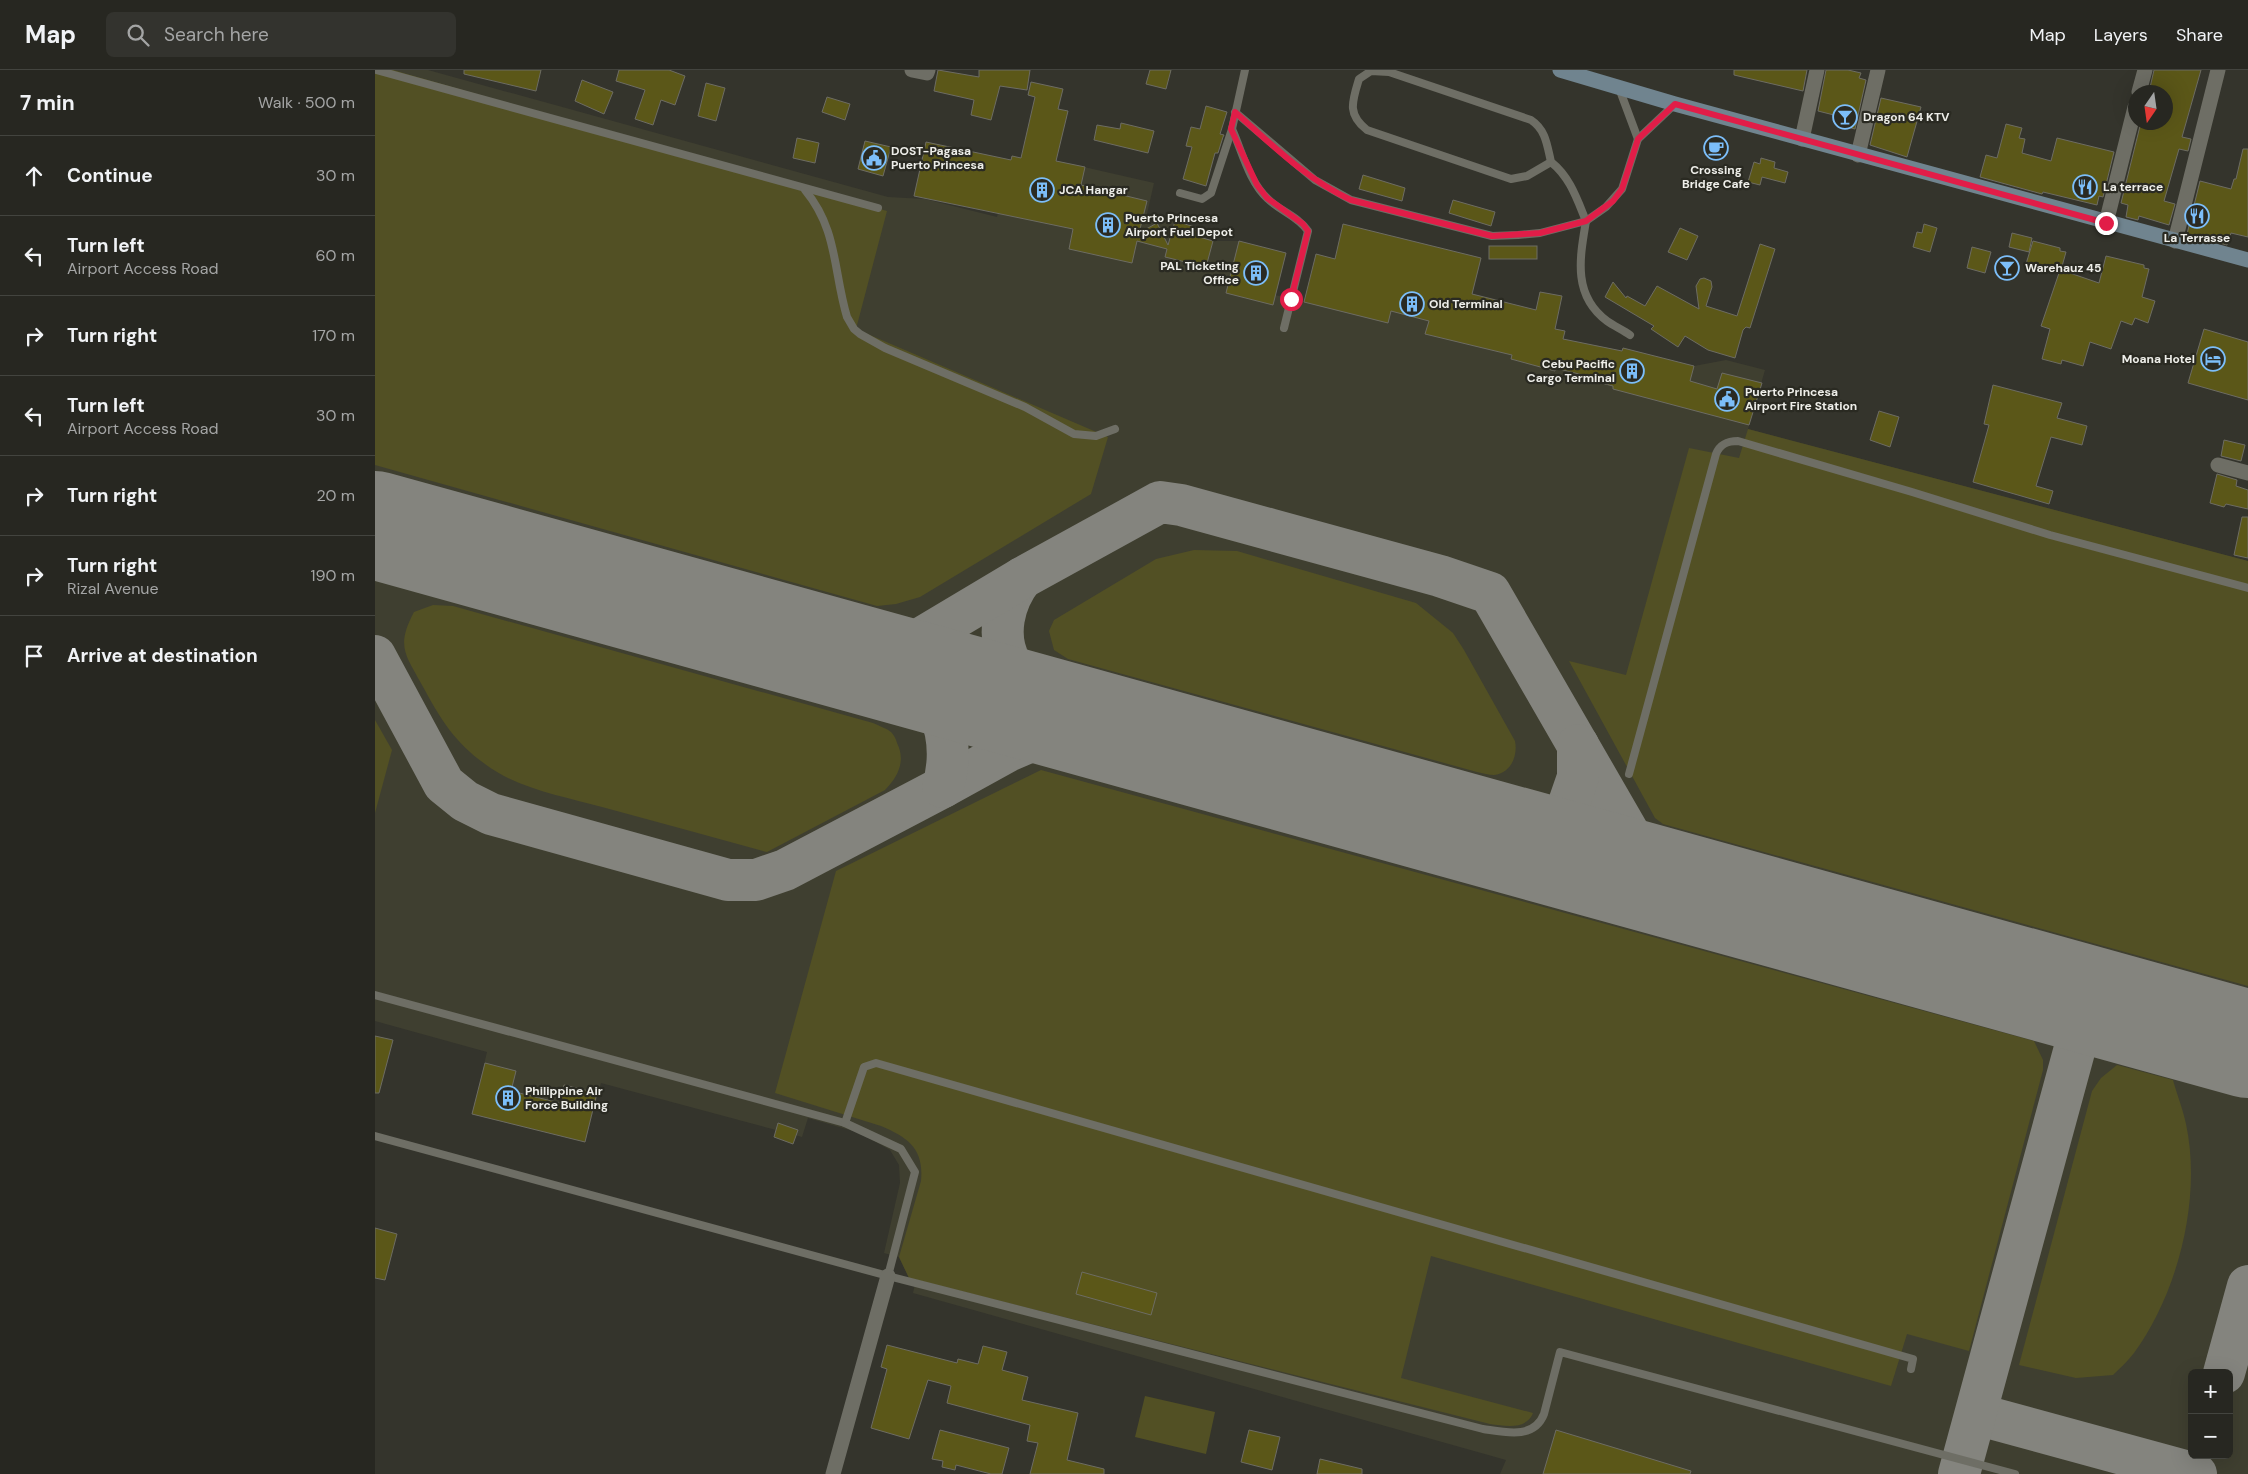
<!DOCTYPE html>
<meta charset="utf-8">
<style>
:root{--surface:#272721;--page:#33332e;--text:#f1f3f6;--muted:#a4a5a5;--line:#43443f}
body{margin:0;font-family:"DM Sans",sans-serif;background:var(--page);color:var(--text)}
.controls{position:absolute;right:15px;bottom:15px;display:grid;overflow:hidden;border-radius:8px;box-shadow:0 5px 20px #0002}
.controls button{width:45px;height:45px;display:grid;place-items:center;padding:0;border:0;border-bottom:1px solid var(--line);background:var(--surface);color:var(--text);font:25px sans-serif}
.compass{position:absolute;left:1753px;top:15px;width:45px;height:45px;border-radius:50%;background:var(--surface);box-shadow:0 5px 20px #0002;rotate:193deg}
.stop{position:absolute;width:15px;height:15px;margin:-11px;border:4px solid #e11d48;border-radius:50%;background:#fff}
.stop.end{background:#e11d48;border-color:#fff;box-shadow:0 1px 5px #0008}
.list{margin:0;padding:0;list-style:none}
h2{display:flex;justify-content:space-between;align-items:center;height:65px;margin:0;padding:0 20px;font-size:21px}
h2 small{font-size:16px;font-weight:400;color:var(--muted)}
.list li{display:grid;grid-template-columns:32px 1fr auto;gap:15px;align-items:center;box-sizing:border-box;height:80px;padding:0 20px;border-top:1px solid var(--line)}
.list b{display:block;font-size:19px;white-space:nowrap}
.list p{margin:0;font-size:16px;white-space:nowrap;color:var(--muted)}
.list em{font-size:16px;font-style:normal;color:var(--muted)}
.icon{flex:none;width:28px;height:28px;fill:none;stroke:currentColor;stroke-width:2;stroke-linecap:round;stroke-linejoin:round}
.map{position:relative;flex:none;width:1873px;height:1404px;overflow:hidden}
header{display:flex;align-items:center;gap:30px;box-sizing:border-box;height:70px;padding:0 25px;background:var(--surface);border-bottom:1px solid var(--line)}
header strong{font-size:24px}
nav{display:flex;gap:28px;margin-inline-start:auto;font-size:18px}
.search{width:350px;height:45px;background:var(--page);display:flex;align-items:center;gap:12px;box-sizing:border-box;padding:0 18px;border-radius:8px;color:var(--muted);font-size:19px}
main{display:flex}
aside{flex:1;background:var(--surface)}
.map>svg:first-child{display:block}
.built{fill:#3f3f30;fill-rule:evenodd}
.green{fill:#525024}
.lines{fill:none;stroke-linecap:round;stroke-linejoin:round}
.taxiway{stroke:#84847e;stroke-width:42}
.runway{stroke:#84847e;stroke-width:108}
.building{fill:#5b5718;stroke:#6d6c63}
.lane{stroke:#6e6e65;stroke-width:8}
.street{stroke:#6e6e65;stroke-width:15}
.secondary{stroke:#70848f;stroke-width:15}
.route{stroke:#e11d48;stroke-width:6}
.labels{text-anchor:middle;dominant-baseline:central;stroke-width:4.5;stroke-linejoin:round;paint-order:stroke}
.poi-label{font-size:12px;font-weight:bold;fill:#eeeee9;stroke:#2a2a22;text-anchor:start}
</style>
<header>
<strong>Map</strong>
<div class="search"><svg class="icon" aria-label="search" viewBox="0 0 24 24"><circle cx="10" cy="10" r="6"/><path d="M15 15l6 6"/></svg>Search here</div>
<nav><a>Map</a><a>Layers</a><a>Share</a></nav>
</header>
<main>
<aside>
<h2>7 min<small>Walk · 500 m</small></h2>
<ul class="list">
<li><svg class="icon" aria-label="ahead" viewBox="0 0 24 24"><path d="M12 20V5M6 11l6-6 6 6"/></svg><div><b>Continue</b></div><em>30 m</em></li>
<li><svg class="icon" aria-label="left" viewBox="0 0 24 24"><path d="M17 20v-9H6M10 6l-5 5 5 5"/></svg><div><b>Turn left</b><p>Airport Access Road</p></div><em>60 m</em></li>
<li><svg class="icon" aria-label="right" viewBox="0 0 24 24"><path d="M7 20v-9h11M14 6l5 5-5 5"/></svg><div><b>Turn right</b></div><em>170 m</em></li>
<li><svg class="icon" aria-label="left" viewBox="0 0 24 24"><path d="M17 20v-9H6M10 6l-5 5 5 5"/></svg><div><b>Turn left</b><p>Airport Access Road</p></div><em>30 m</em></li>
<li><svg class="icon" aria-label="right" viewBox="0 0 24 24"><path d="M7 20v-9h11M14 6l5 5-5 5"/></svg><div><b>Turn right</b></div><em>20 m</em></li>
<li><svg class="icon" aria-label="right" viewBox="0 0 24 24"><path d="M7 20v-9h11M14 6l5 5-5 5"/></svg><div><b>Turn right</b><p>Rizal Avenue</p></div><em>190 m</em></li>
<li><svg class="icon" aria-label="arrive" viewBox="0 0 24 24"><path d="M6 21V4h12l-3 4 3 4H6"/></svg><div><b>Arrive at destination</b></div></li>
</ul>
</aside>
<div class="map">
<svg width="1873" height="1404" viewBox="0 0 1873 1404">
<rect width="100%" height="100%" fill="#34342c"/>
<!-- built -->
<path class="built" d="M0 0H53L513 127 550 129 622 147 637 86 650 89 652 84 779 113 772 144 820 157 819 160 822 161 821 166 838 171H864L911 183 900 225 929 232 1142 249 1190 261 1188 269 1219 277 1220 275 1247 281 1248 278 1319 296 1351 290 1390 300 1373 359 1873 491V1404H1125L1131 1390 538 1223 541 1210 534 1208 524 1187 509 1183 525 1113 524 1095 515 1080 485 1063 433 1048 427 1067 226 1013 210 1072 97 1044 112 982 0 951ZM1817 1303H1854V1385H1817Z"/>
<!-- green -->
<g class="green">
<path d="M0 0H18L512 141 481 259 733 367 716 424 545 527 521 534 502 536 0 395Z"/>
<path d="M1373 359 1873 491V916L1288 754 1280 748 1194 591 1251 605 1314 378 1364 388Z"/>
<path d="M819 480 862 481 1041 533 1078 563 1089 580 1140 671C1143 686 1136 703 1119 705 1114 705 1108 703 1102 702L693 589 679 580 674 561 679 550 781 489Z"/>
<path d="M58 535 78 536 498 653C504 656 511 658 516 662 519 665 521 669 522 673 531 691 523 707 510 720L392 782C337 767 282 752 227 737 188 726 143 719 110 694 79 672 65 648 47 615 30 584 21 576 39 542Z"/>
<path d="M0 650 17 680 0 743Z"/>
<path d="M666 700 1659 971 1668 990V1000L1594 1281 1532 1264 1516 1316 1056 1186 1026 1308 1158 1343C1151 1360 1131 1356 1115 1354L534 1208 524 1187 546 1111C549 1079 534 1068 506 1056L400 1023 461 801Z"/>
<path d="M1742 995 1798 1010C1802 1025 1808 1039 1811 1054 1827 1128 1803 1223 1759 1283 1753 1291 1745 1298 1738 1305L1701 1308 1644 1295 1717 1021 1726 1008Z"/>
<path d="M770 1326 840 1342 831 1384 760 1367Z"/>
</g>
<g class="lines">
<!-- taxiway -->
<g class="taxiway">
<path d="M0 477C11 467 24 465 39 465"/>
<path d="M647 508C629 531 620 566 636 594 647 612 665 628 679 643"/>
<path d="M0 586 69 714 90 731 116 744 353 810H381L410 800 568 717 633 681 705 650"/>
<path d="M503 594 647 508 785 432 806 435 1065 506 1115 523 1264 781 1287 812"/>
<path d="M503 594C516 600 533 605 544 614 573 640 578 682 568 717"/>
<path d="M1159 776 1193 736 1203 707V675"/>
<path d="M1861 971 1873 978"/>
<path d="M1849 1303 1873 1216"/>
<path d="M1601 1344 1821 1404"/>
<path d="M1584 1404 1713 930"/>
</g>
<!-- runway -->
<path class="runway" d="M0 455 1873 974"/>
</g>
<!-- building -->
<g class="building">
<path d="M89 0H166L161 21 89 4Z"/>
<path d="M244 0H294L310 6 300 35 286 30 278 55 260 49 270 20 241 11Z"/>
<path d="M563 0 604 7V0H655L652 20 625 16 616 50 596 45 599 30 559 21Z"/>
<path d="M775 0H796L791 19 771 14Z"/>
<path d="M1359 0H1432L1428 21 1359 5Z"/>
<path d="M1451 0H1473L1486 3 1484 8 1491 10 1480 59 1461 54 1463 46 1443 41Z"/>
<path d="M1779 0H1826L1807 67 1816 69 1813 81 1804 79 1789 131 1800 134 1794 155 1764 146 1763 150 1751 147 1753 135 1746 133 1766 52H1790V22H1774Z"/>
<path d="M207 10 238 22 229 44 200 31Z"/>
<path d="M656 12 688 19 683 39 693 41 681 91 710 97 706 115 772 131 764 163 782 153 793 175 800 151 820 157 819 160 822 161 821 166 838 171 831 197 790 187 792 179 762 171 757 193 694 179 698 159 539 126 551 72 636 90 637 86 646 88 660 27 653 25Z"/>
<path d="M331 13 350 18 341 51 323 46Z"/>
<path d="M452 27 475 34 470 50 447 42Z"/>
<path d="M1506 28 1546 37 1532 87 1495 75Z"/>
<path d="M831 36 852 42 845 64 849 65 848 67 843 83H840L831 116 808 109 817 77 811 76 816 57 825 59Z"/>
<path d="M746 53 779 61 773 83 719 70 722 55 745 59Z"/>
<path d="M1631 54 1647 58 1644 68 1650 69 1647 83 1676 91 1682 68 1739 82 1728 127 1724 126 1722 135 1668 122 1667 124 1605 107 1611 85 1622 88Z"/>
<path d="M422 68 444 73 440 93 418 88Z"/>
<path d="M490 71 516 77 508 106 483 99Z"/>
<path d="M1868 79H1873V167L1856 163 1852 175 1812 164 1825 111 1856 119 1859 109H1861Z"/>
<path d="M1386 88 1400 92 1399 98 1413 102 1410 113 1387 107 1385 115 1373 112 1379 92 1385 94Z"/>
<path d="M988 105 1030 118 1027 131 984 119Z"/>
<path d="M1078 130 1120 142 1116 156 1074 143Z"/>
<path d="M968 154 1106 188 1097 224 1161 240 1165 222 1187 226 1180 259 1190 261 1188 269 1247 281 1248 278 1319 296 1315 311 1342 319 1347 303 1387 313 1374 355 1238 319V316L1211 309 1212 306 1180 298V301L1136 289 1137 285 1050 264 1054 251 1016 241 1013 253 929 232 941 184 960 189Z"/>
<path d="M1549 154 1562 158 1555 182 1538 177 1542 162 1547 163Z"/>
<path d="M1305 158 1323 166 1312 190 1293 182Z"/>
<path d="M1637 163 1657 168 1654 182 1634 177Z"/>
<path d="M864 171 911 183 898 235 851 223Z"/>
<path d="M1658 171 1685 178V181L1691 182 1686 200 1724 213 1731 186 1769 195V198L1774 199 1767 227 1780 231 1773 253 1760 248 1757 255 1746 251 1736 279 1715 272 1708 296 1687 290 1686 294 1667 289 1675 259 1666 256 1684 203 1651 194Z"/>
<path d="M1385 174 1400 179 1375 258 1371 257 1368 260 1360 288 1333 280 1310 266 1303 277 1276 259 1279 256 1230 227 1238 212 1251 228 1252 226 1270 236 1282 216 1324 239 1321 216 1325 209 1329 208 1336 211 1337 217 1331 236 1362 246Z"/>
<rect x="1114" y="176" width="48" height="13"/>
<path d="M1597 177 1616 182 1610 203 1592 198Z"/>
<path d="M1829 259 1873 272V330L1813 313Z"/>
<path d="M1618 315 1687 333 1682 348 1712 356 1707 375 1676 367 1661 416 1678 421 1674 434 1598 412 1614 355 1609 354Z"/>
<path d="M1504 341 1524 347 1515 377 1495 370Z"/>
<path d="M1849 370 1870 375 1866 391 1846 386Z"/>
<path d="M1842 404 1862 410 1861 416 1873 420V439L1851 434 1849 437 1835 433Z"/>
<path d="M1867 447H1873V488L1859 485Z"/>
<path d="M0 966 18 970 4 1023H0Z"/>
<path d="M110 993 141 1001 136 1021 185 1033 189 1015 222 1023 210 1072 97 1044Z"/>
<path d="M403 1053 423 1060 418 1074 399 1067Z"/>
<path d="M0 1158 22 1164 10 1210 0 1208Z"/>
<path d="M707 1202 782 1223 776 1245 701 1224Z"/>
<path d="M512 1275 582 1293 583 1289 603 1294 608 1276 632 1282 627 1300 653 1307 647 1330 703 1343 692 1390 729 1399V1404H655L663 1373 652 1371 655 1355 572 1333 576 1316 553 1310 534 1369 496 1358 512 1299 506 1297Z"/>
<path d="M565 1360 634 1378 627 1404H616L581 1395 580 1400 567 1397 568 1391 557 1389Z"/>
<path d="M874 1360 905 1367 897 1400 866 1392Z"/>
<path d="M1181 1360 1316 1401 1315 1404H1168Z"/>
<path d="M945 1389 987 1399V1404H942Z"/>
</g>
<g class="lines">
<!-- lane -->
<g class="lane">
<path d="M1 0 503 138"/>
<path d="M1244 18 1263 69"/>
<path d="M860 42 940 110 976 130 1117 166 1143 165 1165 163 1211 151 1231 137 1247 119 1263 69 1300 34"/>
<path d="M857 59C867 81 874 112 893 129 905 141 923 146 933 161L909 258"/>
<path d="M1176 92 1152 106 1136 109 992 60C972 44 977 32 984 9L996 1 1014 2 1156 50C1171 60 1172 75 1176 92 1195 107 1202 129 1211 151"/>
<path d="M430 120C463 160 458 200 472 247L479 259 485 264 510 278 650 337 699 364 721 366 740 359"/>
<path d="M805 123 827 129 836 123 857 59 870 0"/>
<path d="M1211 151C1205 187 1197 225 1232 251 1239 256 1248 260 1255 265"/>
<path d="M1254 704 1341 384C1345 374 1352 371 1363 371L1537 422 1675 465 1873 518"/>
<path d="M0 925 470 1053 526 1079 540 1102 513 1206"/>
<path d="M470 1053 489 997 501 993 1538 1289 1536 1299"/>
<path d="M0 1066 513 1206 1108 1359C1129 1362 1159 1370 1169 1344L1185 1282 1640 1404"/>
</g>
<!-- street -->
<g class="street">
<path d="M537 0 552 3 553 0"/>
<path d="M1764 22 1770 0"/>
<path d="M1427 69 1442 0"/>
<path d="M1483 85 1503 0"/>
<path d="M1731 153 1760 37"/>
<path d="M1800 171 1843 0"/>
<path d="M1843 395 1873 403"/>
<path d="M458 1404 513 1206"/>
</g>
<!-- secondary -->
<path class="secondary" d="M1185 0 1300 34 1873 190"/>
</g>
<g class="lines">
<!-- route -->
<path class="route" d="M916 229 933 161 928 154 892 128 882 115 856 59 860 42C896 74 932 110 976 130L1117 166 1165 163 1211 151 1238 131 1247 119 1263 69 1300 34 1731 153"/>
</g>
<!-- icons -->
<defs>
<g id="bar-ring" transform="scale(1.25)"><circle r="9.5" fill="#2a2a22" stroke="#7cbef9" stroke-width="1.5"/><path d="M-6-5H6L.8 .8V4.5H3.5V6h-7V4.5H-.8V.8Z" fill="#7cbef9"/></g>
<g id="cafe-ring" transform="scale(1.25)"><circle r="9.5" fill="#2a2a22" stroke="#7cbef9" stroke-width="1.5"/><path d="M-5.5-4.5H6V0H3Q3 3.5 0 3.5H-2.5Q-5.5 3.5-5.5 0ZM3-3.2v2h1.7v-2ZM-6 4.5H4V6H-6Z" fill="#7cbef9"/></g>
<g id="civic-ring" transform="scale(1.25)"><circle r="9.5" fill="#2a2a22" stroke="#7cbef9" stroke-width="1.5"/><path d="M-.6-6.5H3V-4.5H.6V-3L4-1V1h2V6H-6V1h2V-1L-.6-3ZM-1.2 2.5V6h2.4V2.5Z" fill="#7cbef9"/></g>
<g id="restaurant-ring" transform="scale(1.25)"><circle r="9.5" fill="#2a2a22" stroke="#7cbef9" stroke-width="1.5"/><path d="M-5-6h1v4h1v-4h1v4h1v-4h1v5L-1.5 .5V6h-2V.5L-5-1ZM5-6V6H3V1.5H1.5Q1.5-4 5-6Z" fill="#7cbef9"/></g>
<g id="building-ring" transform="scale(1.25)"><circle r="9.5" fill="#2a2a22" stroke="#7cbef9" stroke-width="1.5"/><path d="M-4-6H4V6H1V3H-1V6H-4ZM-2.5-4.3h1.7v1.8h-1.7ZM.8-4.3h1.7v1.8H.8ZM-2.5-1h1.7V.8h-1.7ZM.8-1h1.7V.8H.8Z" fill="#7cbef9"/></g>
<g id="hotel-ring" transform="scale(1.25)"><circle r="9.5" fill="#2a2a22" stroke="#7cbef9" stroke-width="1.5"/><path d="M-6-4.5h1.5V1H6V5H4.5V3h-9V5H-6ZM-4 0a1.8 1.8 0 1 1 3.6 0ZM.5 0V-2.5h3Q6-2.5 6 0Z" fill="#7cbef9"/></g>
</defs>
<g fill-rule="evenodd">
<use href="#bar-ring" x="1470" y="47"/>
<use href="#cafe-ring" x="1341" y="78"/>
<use href="#civic-ring" x="499" y="88"/>
<use href="#restaurant-ring" x="1710" y="117"/>
<use href="#building-ring" x="667" y="120"/>
<use href="#restaurant-ring" x="1822" y="146"/>
<use href="#building-ring" x="733" y="155"/>
<use href="#bar-ring" x="1632" y="198"/>
<use href="#building-ring" x="881" y="203"/>
<use href="#building-ring" x="1037" y="234"/>
<use href="#hotel-ring" x="1838" y="289"/>
<use href="#building-ring" x="1257" y="301"/>
<use href="#civic-ring" x="1352" y="329"/>
<use href="#building-ring" x="133" y="1028"/>
</g>
<g class="labels">
<!-- poi labels -->
<g class="poi-label">
<text x="1488" y="47">Dragon 64 KTV</text>
<text x="516" y="81">DOST-Pagasa<tspan x="516" dy="14">Puerto Princesa</tspan></text>
<text x="1341" y="100" text-anchor="middle">Crossing<tspan x="1341" dy="14">Bridge Cafe</tspan></text>
<text x="1728" y="117">La terrace</text>
<text x="684" y="120">JCA Hangar</text>
<text x="750" y="148">Puerto Princesa<tspan x="750" dy="14">Airport Fuel Depot</tspan></text>
<text x="1822" y="168" text-anchor="middle">La Terrasse</text>
<text x="864" y="196" text-anchor="end">PAL Ticketing<tspan x="864" dy="14">Office</tspan></text>
<text x="1650" y="198">Warehauz 45</text>
<text x="1054" y="234">Old Terminal</text>
<text x="1820" y="289" text-anchor="end">Moana Hotel</text>
<text x="1240" y="294" text-anchor="end">Cebu Pacific<tspan x="1240" dy="14">Cargo Terminal</tspan></text>
<text x="1370" y="322">Puerto Princesa<tspan x="1370" dy="14">Airport Fire Station</tspan></text>
<text x="150" y="1021">Philippine Air<tspan x="150" dy="14">Force Building</tspan></text>
</g>
</g>
</svg>
<div class="controls">
<button>+</button>
<button>−</button>
</div>
<svg class="compass" viewBox="-18 -18 36 36"><path d="M0-13l5 13h-10z" fill="#e53935"/><path d="M0 13l5-13h-10z" fill="#a4a5a5"/></svg>
<div class="stop" style="left:916px;top:229px"></div>
<div class="stop end" style="left:1731px;top:153px"></div>
</div>
</main>
